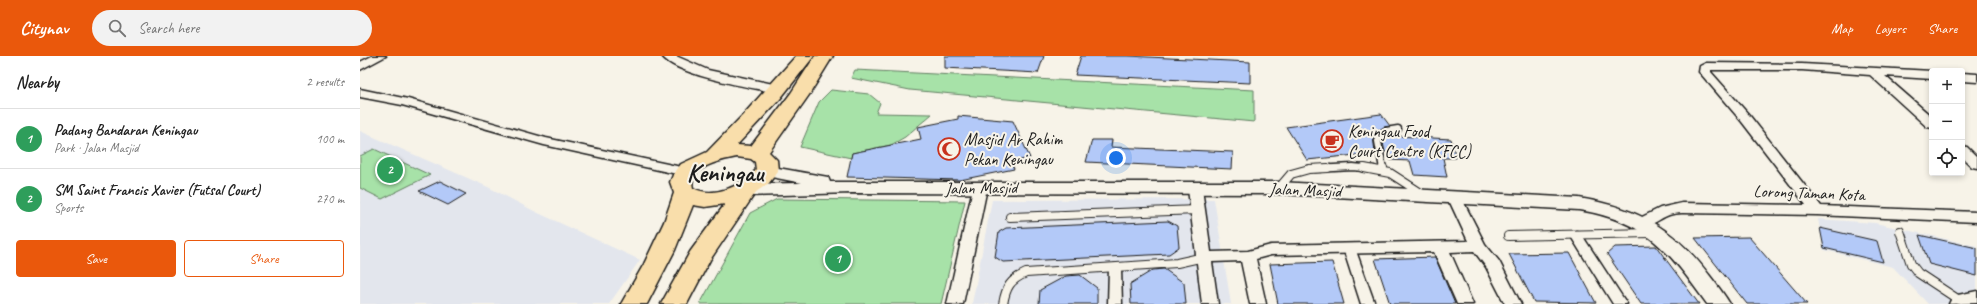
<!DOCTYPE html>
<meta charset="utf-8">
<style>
:root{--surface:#fff;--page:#f2f2f2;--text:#222;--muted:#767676;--line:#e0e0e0;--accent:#ea580c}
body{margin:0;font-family:Caveat,sans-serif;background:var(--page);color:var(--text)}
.controls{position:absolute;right:12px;top:12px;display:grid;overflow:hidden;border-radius:4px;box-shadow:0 2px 6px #0003}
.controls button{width:36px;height:36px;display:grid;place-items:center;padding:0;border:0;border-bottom:1px solid var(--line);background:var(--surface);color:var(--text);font:20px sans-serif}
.you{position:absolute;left:756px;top:102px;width:14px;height:14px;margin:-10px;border:3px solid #fff;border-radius:50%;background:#1a73e8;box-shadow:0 0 0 6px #1a73e833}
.badge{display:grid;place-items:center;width:26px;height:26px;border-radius:50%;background:var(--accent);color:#fff;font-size:13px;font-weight:700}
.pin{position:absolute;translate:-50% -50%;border:2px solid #fff;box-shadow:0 1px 4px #0006}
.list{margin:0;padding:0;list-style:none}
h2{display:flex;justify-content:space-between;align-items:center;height:52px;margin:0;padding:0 16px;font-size:17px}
h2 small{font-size:13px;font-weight:400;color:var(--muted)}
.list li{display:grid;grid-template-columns:26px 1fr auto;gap:12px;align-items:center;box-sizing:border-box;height:60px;padding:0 16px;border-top:1px solid var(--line)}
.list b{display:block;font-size:15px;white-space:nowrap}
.list p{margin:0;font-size:13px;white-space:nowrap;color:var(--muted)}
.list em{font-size:13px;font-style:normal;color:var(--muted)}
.actions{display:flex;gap:8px;padding:12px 16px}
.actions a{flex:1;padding:9px 0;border:1px solid var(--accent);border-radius:4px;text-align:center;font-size:14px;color:var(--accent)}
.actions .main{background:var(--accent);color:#fff}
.icon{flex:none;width:22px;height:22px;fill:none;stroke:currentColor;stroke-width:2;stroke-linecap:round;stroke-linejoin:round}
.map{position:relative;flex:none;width:1617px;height:248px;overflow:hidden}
header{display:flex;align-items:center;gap:24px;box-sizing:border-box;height:56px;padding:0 20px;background:var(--accent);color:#fff}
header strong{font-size:19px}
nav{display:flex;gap:22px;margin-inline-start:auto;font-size:14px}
.search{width:280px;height:36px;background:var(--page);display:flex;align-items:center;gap:10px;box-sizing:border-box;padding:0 14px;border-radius:22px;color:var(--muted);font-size:15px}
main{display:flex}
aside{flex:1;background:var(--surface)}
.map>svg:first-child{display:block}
.built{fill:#e3e6ed}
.green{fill:#a7e2a8;stroke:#627f62}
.building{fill:#b3c9f8;stroke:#1c1c1c}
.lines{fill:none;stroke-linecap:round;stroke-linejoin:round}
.service-far1-casing{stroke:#1c1c1c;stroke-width:9}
.service-casing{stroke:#1c1c1c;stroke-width:10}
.pedestrian-casing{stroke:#1c1c1c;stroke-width:3}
.minor-casing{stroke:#1c1c1c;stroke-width:3}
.tertiary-casing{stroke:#1c1c1c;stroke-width:3}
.primary-casing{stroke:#1c1c1c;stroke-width:3}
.service-far1{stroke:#f7f3e8;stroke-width:6}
.service{stroke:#f7f3e8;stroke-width:8}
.pedestrian{fill:#f7f3e8;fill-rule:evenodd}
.minor{fill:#f7f3e8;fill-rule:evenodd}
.tertiary{fill:#f7f3e8;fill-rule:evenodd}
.primary{fill:#f9deab;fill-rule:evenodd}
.labels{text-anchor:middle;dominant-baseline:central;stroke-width:4;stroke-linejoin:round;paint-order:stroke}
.poi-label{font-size:17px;fill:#1c1c1c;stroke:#f7f3e8;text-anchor:start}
.street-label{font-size:17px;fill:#1c1c1c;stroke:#f7f3e8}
.town-label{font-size:25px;font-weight:bold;fill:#1c1c1c;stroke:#f7f3e8}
</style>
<header>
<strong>Citynav</strong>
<div class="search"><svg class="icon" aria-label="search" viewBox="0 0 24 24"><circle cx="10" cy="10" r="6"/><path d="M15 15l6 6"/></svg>Search here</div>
<nav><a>Map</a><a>Layers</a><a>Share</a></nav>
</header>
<main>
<aside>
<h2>Nearby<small>2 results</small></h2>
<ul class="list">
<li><span class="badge" style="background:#2e9e5b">1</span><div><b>Padang Bandaran Keningau</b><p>Park · Jalan Masjid</p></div><em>100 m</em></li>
<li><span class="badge" style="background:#2e9e5b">2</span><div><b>SM Saint Francis Xavier (Futsal Court)</b><p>Sports</p></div><em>270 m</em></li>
</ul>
<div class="actions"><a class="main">Save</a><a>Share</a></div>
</aside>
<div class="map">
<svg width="1617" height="248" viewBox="0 0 1617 248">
<rect width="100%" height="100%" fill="#f7f3e8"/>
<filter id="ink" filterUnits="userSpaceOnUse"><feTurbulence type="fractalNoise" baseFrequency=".025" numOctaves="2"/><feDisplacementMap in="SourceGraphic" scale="8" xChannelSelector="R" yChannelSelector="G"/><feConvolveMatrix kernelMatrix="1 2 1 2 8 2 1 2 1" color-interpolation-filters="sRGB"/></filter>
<g filter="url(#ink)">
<!-- built -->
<g class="built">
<path d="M0 75 128 131 174 155 280 204 249 248H0Z"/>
<path d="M854 143 871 248H612L632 144Z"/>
<path d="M1458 163 1515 167 1617 190V248H1568L1533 211 1464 194Z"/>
</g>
<!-- green -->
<g class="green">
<path d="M495 14 894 34V66L550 34 491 22Z"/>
<path d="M471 34 509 38 520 47 516 57 572 58 545 81 531 89 492 97 491 102 440 91 459 46Z"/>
<path d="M14 93 70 119 22 143 0 132V100Z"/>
<path d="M417 143 605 145 581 248H340L390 157Z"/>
</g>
<!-- building -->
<g class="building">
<path d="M585 0H684L678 17 585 12Z"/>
<path d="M721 0H768L890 6V27L715 19Z"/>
<path d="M1021 58 1030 70 1024 71 1013 78 1015 97 947 104 926 71Z"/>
<path d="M598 60 653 65 670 102 651 106 654 113 600 124 487 121 492 97 561 83 558 71 598 63Z"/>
<path d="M1036 78 1037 80 1091 83 1096 102H1083L1087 121 1054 119 1050 105 1030 104 1028 96H1025L1022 82Z"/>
<path d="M732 84H752L751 91 873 96 872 113 726 106Z"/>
<path d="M80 125 106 138 88 149 59 135Z"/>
<path d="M808 165 817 170 819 191 809 198 643 206 635 201 639 176 646 172Z"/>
<path d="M1460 172 1517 185 1523 206 1464 192Z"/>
<path d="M1559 179 1617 192V220L1569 208Z"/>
<path d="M1389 181 1447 248H1387L1335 182Z"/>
<path d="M1296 190 1339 248H1281L1247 198 1255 191Z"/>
<path d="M1209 197 1236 247 1174 246 1149 198Z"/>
<path d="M1075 201 1095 248H1030L1015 203Z"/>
<path d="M972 206 984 248H918L910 208Z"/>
<path d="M804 213 824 227 826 248H771L770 228 793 214Z"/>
<path d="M720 219 737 232V248H679L680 234 706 220Z"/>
</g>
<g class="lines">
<!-- service-far1 casing -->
<g class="service-far1-casing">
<g id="service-far1">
<path d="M955 113 993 111 1014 113"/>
<path d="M1023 113 1017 80 1026 75 1038 73"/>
</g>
</g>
<!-- service casing -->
<g class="service-casing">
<g id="service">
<path d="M1004 112 1030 117 1064 139"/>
<path d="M1023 112V114"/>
<path d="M919 132 931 118 949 113 968 112"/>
<path d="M650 161 838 154"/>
<path d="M1540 175 1551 208 1558 217 1599 244"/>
<path d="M1148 180 1292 177"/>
<path d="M643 248C646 231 650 224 666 217L817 207 844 201"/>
</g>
</g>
<!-- pedestrian casing -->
<g class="pedestrian-casing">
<g id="pedestrian">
<path d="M1216 175 1220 176 1267 248H1253L1210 179Z"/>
<path d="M989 188 993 189 995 192 1015 248H1001L983 192 985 189Z"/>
<path d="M755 208 759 209 761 212 762 248H748L749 212 751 209Z"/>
</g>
</g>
<!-- minor casing -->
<g class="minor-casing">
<g id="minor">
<path d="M12 0H26L0 14V6Z"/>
<path d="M302 0H316L348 14 422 30 424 33 418 37C393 32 317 20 302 0Z"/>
<path d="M1346 7 1442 8 1572 15V23L1525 20 1572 61V72L1567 71 1510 19 1442 14H1351V16L1390 60 1461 150 1617 156V166L1457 159 1322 157C1318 157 1313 158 1309 159 1298 163 1290 173 1278 169L1276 166 1278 163 1300 152 1322 147 1446 149 1382 66 1341 18 1339 16 1340 10Z"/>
<path d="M1602 17 1617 18V26L1602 25Z"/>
<path d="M0 33 48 43 186 82 326 112 331 113 333 116 331 119 326 120 184 89 42 49 0 41Z"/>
<path d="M1602 90 1607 91 1617 101V112L1612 111 1602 101Z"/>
<path d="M620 128 625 129 627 132 603 248H587L613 132 615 129Z"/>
<path d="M835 129 840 130 842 133 851 196 888 195 911 189 1108 185 1088 142 1090 139H1100L1125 188 1139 205 1161 248H1145L1126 211 1114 195 1090 196 1113 248H1097L1074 196 911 199 896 203 906 248H890L881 205 852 206 858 248H842L828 133 830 130Z"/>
<path d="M1617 235V247L1589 248 1593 240Z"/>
</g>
</g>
<!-- tertiary casing -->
<g class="tertiary-casing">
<path id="tertiary" d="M407 110 468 121 470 126H919L1219 142C1278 152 1314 172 1350 220 1357 229 1364 238 1370 248H1347C1309 195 1287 165 1219 154L919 138 492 137 386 140 380 138 377 134 380 130 386 128 442 127 401 119 398 115 401 111Z"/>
</g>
<!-- primary casing -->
<g class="primary-casing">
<path id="primary" d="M436 0H454L420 43 377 89 391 90 431 37 455 0H473L449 39 409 96 417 104 418 115 409 127 396 136 350 204 327 248H301L330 196 365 148 345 151 333 149 315 194 287 248H261L284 208 304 166 314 137 310 126 313 119 321 108 347 96 383 59ZM377 101 391 103 395 106 396 114C382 130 353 143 333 132 327 111 362 104 377 101Z"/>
</g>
<!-- service-far1 -->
<use href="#service-far1" class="service-far1"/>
<!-- service -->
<use href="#service" class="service"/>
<!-- pedestrian -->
<use href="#pedestrian" class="pedestrian"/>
<!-- minor -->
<use href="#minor" class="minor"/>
<!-- tertiary -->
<use href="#tertiary" class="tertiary"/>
<!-- primary -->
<use href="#primary" class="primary"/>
</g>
</g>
<!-- icons -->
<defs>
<g id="cafe-ring" transform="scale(1.15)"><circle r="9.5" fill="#f7f3e8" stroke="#c8321e" stroke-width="1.5"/><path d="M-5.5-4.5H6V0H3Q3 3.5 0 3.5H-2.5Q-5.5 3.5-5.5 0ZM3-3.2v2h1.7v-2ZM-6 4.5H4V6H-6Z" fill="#c8321e"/></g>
<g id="mosque-ring" transform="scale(1.15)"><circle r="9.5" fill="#f7f3e8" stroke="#c8321e" stroke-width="1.5"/><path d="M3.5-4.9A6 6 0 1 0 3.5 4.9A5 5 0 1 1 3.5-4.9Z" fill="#c8321e"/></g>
</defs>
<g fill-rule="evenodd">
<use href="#cafe-ring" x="972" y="85"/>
<use href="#mosque-ring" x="589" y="93"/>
</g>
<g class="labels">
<!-- poi labels -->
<g class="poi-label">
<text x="988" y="75">Keningau Food<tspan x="988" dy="20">Court Centre (KFCC)</tspan></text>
<text x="604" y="83">Masjid Ar Rahim<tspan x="604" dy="20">Pekan Keningau</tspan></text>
</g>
<!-- street labels -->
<g class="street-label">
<text transform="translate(621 132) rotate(-1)">Jalan Masjid</text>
<text transform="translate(945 134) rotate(2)">Jalan Masjid</text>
<text transform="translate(1449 137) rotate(2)">Lorong Taman Kota</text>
</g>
<!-- town labels -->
<g class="town-label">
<text x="365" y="117">Keningau</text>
</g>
</g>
</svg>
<div class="controls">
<button>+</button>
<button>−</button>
<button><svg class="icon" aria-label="locate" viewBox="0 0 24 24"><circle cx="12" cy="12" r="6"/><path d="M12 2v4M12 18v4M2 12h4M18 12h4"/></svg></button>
</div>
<div class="you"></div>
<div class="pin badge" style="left:478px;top:203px;background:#2e9e5b">1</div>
<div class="pin badge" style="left:30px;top:114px;background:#2e9e5b">2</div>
</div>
</main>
